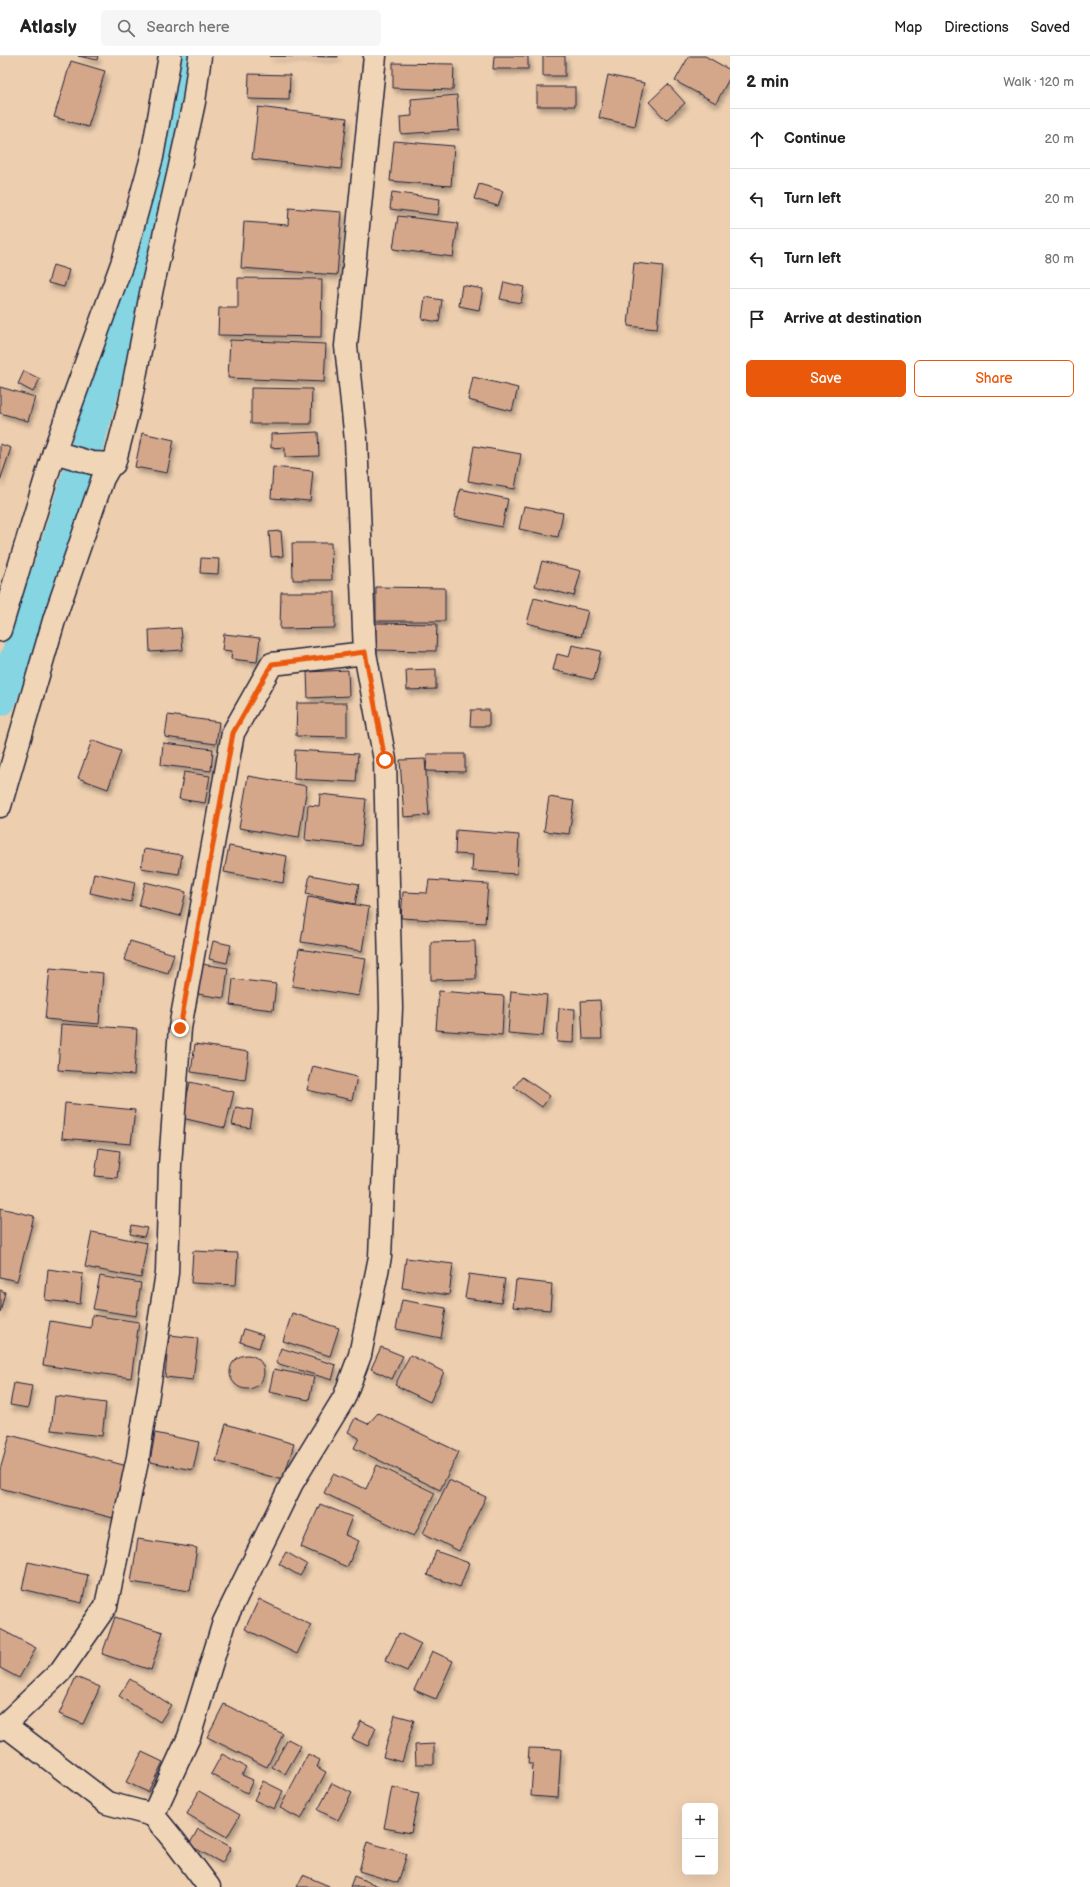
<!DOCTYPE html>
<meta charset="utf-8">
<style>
:root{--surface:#fff;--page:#f6f6f6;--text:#222;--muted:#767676;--line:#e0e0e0;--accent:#ea580c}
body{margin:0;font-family:"Balsamiq Sans",sans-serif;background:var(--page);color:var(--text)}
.controls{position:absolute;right:12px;bottom:12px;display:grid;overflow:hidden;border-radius:6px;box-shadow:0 4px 16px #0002}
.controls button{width:36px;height:36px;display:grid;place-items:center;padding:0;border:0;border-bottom:1px solid var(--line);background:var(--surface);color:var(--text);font:20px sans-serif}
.stop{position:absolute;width:12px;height:12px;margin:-9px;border:3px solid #ea580c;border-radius:50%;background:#fff}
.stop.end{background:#ea580c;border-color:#fff;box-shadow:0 1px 4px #0008}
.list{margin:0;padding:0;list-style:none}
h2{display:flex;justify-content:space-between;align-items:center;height:52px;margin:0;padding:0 16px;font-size:17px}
h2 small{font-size:13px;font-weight:400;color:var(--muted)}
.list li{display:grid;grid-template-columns:26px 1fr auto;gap:12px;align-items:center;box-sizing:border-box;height:60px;padding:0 16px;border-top:1px solid var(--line)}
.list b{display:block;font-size:15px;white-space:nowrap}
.list em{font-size:13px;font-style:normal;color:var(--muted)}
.actions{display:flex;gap:8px;padding:12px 16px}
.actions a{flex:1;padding:9px 0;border:1px solid var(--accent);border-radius:6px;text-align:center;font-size:14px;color:var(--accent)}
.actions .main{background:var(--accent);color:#fff}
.icon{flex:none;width:22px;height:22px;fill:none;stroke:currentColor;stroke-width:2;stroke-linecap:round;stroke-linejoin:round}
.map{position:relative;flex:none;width:730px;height:1831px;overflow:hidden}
header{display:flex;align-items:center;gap:24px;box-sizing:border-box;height:56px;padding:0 20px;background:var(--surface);border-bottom:1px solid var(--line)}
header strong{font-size:19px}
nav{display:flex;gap:22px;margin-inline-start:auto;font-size:14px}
.search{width:280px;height:36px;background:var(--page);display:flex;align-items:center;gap:10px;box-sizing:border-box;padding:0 14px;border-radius:6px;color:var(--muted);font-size:15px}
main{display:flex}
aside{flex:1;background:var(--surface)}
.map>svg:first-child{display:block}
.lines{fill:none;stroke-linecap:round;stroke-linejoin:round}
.canal{stroke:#85d5e2;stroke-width:32}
.building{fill:#d4a78b;stroke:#22223b;filter:url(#shadow)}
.minor-casing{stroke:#22223b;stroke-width:25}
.minor{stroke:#f0d6b7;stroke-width:22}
.route{stroke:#ea580c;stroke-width:5}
</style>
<header>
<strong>Atlasly</strong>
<div class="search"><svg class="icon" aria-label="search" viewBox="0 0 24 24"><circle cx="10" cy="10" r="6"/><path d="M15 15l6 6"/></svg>Search here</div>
<nav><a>Map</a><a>Directions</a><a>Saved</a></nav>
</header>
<main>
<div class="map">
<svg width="730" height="1831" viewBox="0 0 730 1831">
<defs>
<filter id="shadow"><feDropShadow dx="2.5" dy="4.5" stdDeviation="2" flood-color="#0004"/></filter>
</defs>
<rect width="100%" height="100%" fill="#edceaf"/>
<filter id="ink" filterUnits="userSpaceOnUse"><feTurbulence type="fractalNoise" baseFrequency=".025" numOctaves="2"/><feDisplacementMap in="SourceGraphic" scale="8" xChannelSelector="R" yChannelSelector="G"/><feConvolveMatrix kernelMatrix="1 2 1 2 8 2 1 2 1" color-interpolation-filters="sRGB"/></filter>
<g filter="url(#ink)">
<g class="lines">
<!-- canal -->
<path class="canal" d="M0 644 50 510 93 370 172 86 185 0"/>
</g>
<!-- building -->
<g class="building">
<path d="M78 0H98L97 4Z"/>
<path d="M270 0H338V1Z"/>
<path d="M494 0H528V13H493Z"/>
<rect x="543" y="0" width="22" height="20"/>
<path d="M689 0H705L730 14V21L716 47 675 25Z"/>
<path d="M71 5 105 15 88 71 54 61Z"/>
<path d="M393 7 454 8 453 34 393 32Z"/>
<path d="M249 18 290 19 289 44 248 43Z"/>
<path d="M608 19 644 27 635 70 599 62Z"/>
<path d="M668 28 685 47 666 64 649 46Z"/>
<rect x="537" y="31" width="38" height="19"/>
<path d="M457 39 459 74 401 78 400 61 412 60 411 43Z"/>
<path d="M258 51 347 62 341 113 252 103Z"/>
<path d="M394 85 454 90 451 130 390 125Z"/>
<path d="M479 128 503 135 498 150 474 143Z"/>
<path d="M392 136 440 143 438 159 390 153Z"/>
<path d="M289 152 342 156 337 219 241 212 244 166 288 169Z"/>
<path d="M398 160 458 167 453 201 393 193Z"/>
<path d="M634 207 663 210 657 273 628 270Z"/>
<path d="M53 209 69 214 64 231 48 227Z"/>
<path d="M238 222 322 223 321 281 218 279 219 252H238Z"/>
<path d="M504 226 524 231 521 247 500 243Z"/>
<path d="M462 229 483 233 479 254 459 250Z"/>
<path d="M425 241 442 244 439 266 422 263Z"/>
<path d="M230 284 326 288 324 326 228 322Z"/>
<path d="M24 315 40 323 33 336 18 328Z"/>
<path d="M473 321 518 332 512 355 468 344Z"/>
<path d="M0 331 35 341 28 365 0 357Z"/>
<path d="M251 332 312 333 311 368H251Z"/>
<path d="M318 376 319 400 285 401V391L271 392V378Z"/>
<path d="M142 377 174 384 167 417 135 411Z"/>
<path d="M0 388 11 392 0 425Z"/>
<path d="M474 390 521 398 515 433 468 425Z"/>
<path d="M273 411 313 415 310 445 271 442Z"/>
<path d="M460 433 508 443 502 471 454 461Z"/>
<path d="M524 450 563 457 558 481 519 473Z"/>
<path d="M281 475 283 500 271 501 269 476Z"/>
<path d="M292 487H331L332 524H293Z"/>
<path d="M201 502 219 503 218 518 200 517Z"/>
<path d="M542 505 581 515 574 540 535 530Z"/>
<path d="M376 531 445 532V565H376Z"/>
<path d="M281 536H335V572L280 573Z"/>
<path d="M534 542 588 555 581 581 527 567Z"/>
<path d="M376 567 437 568 436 595 375 594Z"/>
<path d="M181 572 183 594 150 596 149 574Z"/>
<path d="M224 578 260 582 257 606 231 603 232 595 222 594Z"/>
<path d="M572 589 601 595 594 624 553 614 557 598 569 601Z"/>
<path d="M436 613V633L407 634 406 614Z"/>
<path d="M348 614 349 640 308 642 307 616Z"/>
<path d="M297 647H347V681L296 680Z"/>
<path d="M471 654H489V670H470Z"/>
<path d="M168 659 219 666 216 688 165 681Z"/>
<path d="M92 684 121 695 108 733 78 722Z"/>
<path d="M163 687 213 693 211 715 161 709Z"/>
<path d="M295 694 358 698 356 726 294 723Z"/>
<path d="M427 698H465V716L426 715Z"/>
<path d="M425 703 429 759 404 761 400 704Z"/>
<path d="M184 716 210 720 205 747 179 743Z"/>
<path d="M248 720 307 730 299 782 239 772Z"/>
<path d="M320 738 366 743 361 790 305 784 308 749 319 750Z"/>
<path d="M549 741 574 745 569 778 544 775Z"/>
<path d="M456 774 519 779 517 818 472 815 473 799 455 798Z"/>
<path d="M229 790 287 800 283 827 224 816Z"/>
<path d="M144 793 182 799 179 818 141 812Z"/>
<path d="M94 817 135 826 131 846 90 837Z"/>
<path d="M310 819 359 828 355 848 306 838Z"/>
<path d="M429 824 488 828 485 867 401 862 403 836 427 837Z"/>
<path d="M145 826 186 836 180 860 139 850Z"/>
<path d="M308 841 369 851 362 895 301 886Z"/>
<path d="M130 885 174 898 168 917 124 904Z"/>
<path d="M213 885 231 889 227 907 209 903Z"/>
<path d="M475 885 476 923 431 924V886Z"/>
<path d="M299 893 366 903 359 940 292 930Z"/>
<path d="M201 908 228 912 224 942 197 938Z"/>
<path d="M50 912 103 917 99 968 45 963Z"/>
<path d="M233 923 276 928 273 954 230 949Z"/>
<path d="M439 935 504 940 502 979 436 974Z"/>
<path d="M511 935 547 939 543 980 508 977Z"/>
<path d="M600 944 602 983H583L581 945Z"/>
<path d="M559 952 575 953 574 987 557 986Z"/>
<path d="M61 968 137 973 134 1019 58 1014Z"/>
<path d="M195 988 249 996 245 1024 191 1016Z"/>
<path d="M313 1010 357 1021 352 1044 307 1034Z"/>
<path d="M522 1021 550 1040 542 1051 514 1031Z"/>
<path d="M190 1026 234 1036 225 1072 182 1062Z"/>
<path d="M65 1047 135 1054 131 1088 62 1082Z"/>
<path d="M236 1051 253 1054 250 1072 232 1069Z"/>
<path d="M99 1092 120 1095 117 1122 95 1120Z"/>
<path d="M0 1152 34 1160 17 1225 0 1221Z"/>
<path d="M132 1169 147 1172 144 1181 130 1178Z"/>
<path d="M92 1176 147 1187 141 1222 85 1211Z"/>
<path d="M193 1195 238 1197 236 1229 191 1227Z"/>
<path d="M406 1202 453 1208 449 1239 402 1232Z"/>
<path d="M48 1213 83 1218 80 1248 45 1244Z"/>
<path d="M469 1218 505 1223 501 1247 465 1242Z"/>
<path d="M100 1220 141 1227 136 1260 93 1253Z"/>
<path d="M516 1224 552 1228 550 1254 513 1251Z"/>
<path d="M0 1234 5 1236 0 1257Z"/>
<path d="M402 1244 446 1252 441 1282 396 1273Z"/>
<path d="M292 1257 339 1272 330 1300 283 1285Z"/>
<path d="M92 1259 139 1266 131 1322 43 1309 50 1265 91 1272Z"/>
<path d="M244 1273 263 1279 259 1292 240 1286Z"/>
<path d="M169 1279 198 1282 193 1324 165 1321Z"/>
<path d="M381 1291 403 1300 392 1323 371 1313Z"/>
<path d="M281 1292 336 1309 332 1324 276 1307Z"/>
<path d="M410 1299 444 1316 430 1346 395 1329Z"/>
<circle cx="247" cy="1316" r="17"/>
<path d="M274 1313 314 1321 309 1344 269 1336Z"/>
<path d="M14 1327 32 1330 28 1352 10 1349Z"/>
<path d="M55 1340 106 1347 102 1380 51 1374Z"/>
<path d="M378 1357 459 1396 440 1434 354 1392 359 1382 348 1376 355 1362 368 1368Z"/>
<path d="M226 1368 294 1388 283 1424 216 1405Z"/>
<path d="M155 1377 199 1386 193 1414 150 1406Z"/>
<path d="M10 1379 127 1410 113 1462 0 1432V1414Z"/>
<path d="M377 1409 435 1437 414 1480 324 1437 333 1418 366 1433Z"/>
<path d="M449 1424 486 1441 459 1495 423 1477Z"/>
<path d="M320 1448 352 1461 345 1479 359 1485 347 1511 301 1491Z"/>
<path d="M138 1483 197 1492 190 1535 131 1526Z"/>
<path d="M436 1495 469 1507 460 1531 427 1519Z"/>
<path d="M286 1496 307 1508 300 1520 279 1508Z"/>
<path d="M28 1506 88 1519 82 1547 22 1533Z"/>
<path d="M259 1543 311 1569 297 1598 245 1573Z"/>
<path d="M115 1561 163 1576 151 1614 102 1598Z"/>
<path d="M0 1573 36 1592 19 1622 0 1612Z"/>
<path d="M399 1577 421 1588 407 1615 385 1605Z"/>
<path d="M432 1595 453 1605 436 1643 414 1634Z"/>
<path d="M76 1621 100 1631 83 1668 59 1658Z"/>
<path d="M130 1623 171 1649 160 1666 119 1640Z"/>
<path d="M224 1648 283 1678 267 1711 207 1681Z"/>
<path d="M395 1659 414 1664 402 1706 383 1701Z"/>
<path d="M361 1665 376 1672 368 1690 352 1683Z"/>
<path d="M288 1683 301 1690 285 1718 272 1711Z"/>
<path d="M434 1688V1708H416L415 1689Z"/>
<path d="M529 1692 561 1693 558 1742 531 1740 533 1708H528Z"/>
<path d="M142 1696 163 1706 148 1736 126 1726Z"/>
<path d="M222 1698 246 1711 242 1719 253 1724 247 1737 211 1718Z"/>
<path d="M308 1698 320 1704 317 1711 326 1716 301 1763 280 1752Z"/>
<path d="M263 1725 283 1735 274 1753 254 1744Z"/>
<path d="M332 1727 352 1737 338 1764 318 1754Z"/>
<path d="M392 1731 419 1737 411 1777 384 1772Z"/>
<path d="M199 1735 240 1759 227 1781 187 1758Z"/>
<path d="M198 1773 231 1791 222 1807 189 1789Z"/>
<path d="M367 1786 407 1798 398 1827 359 1815Z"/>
<path d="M303 1819 329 1830 328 1831H297Z"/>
<path d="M354 1820 381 1831H350Z"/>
</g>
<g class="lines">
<!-- minor casing -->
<g class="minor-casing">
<g id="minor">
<path d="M54 396 92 407 114 408 130 347 152 232 179 115 194 46 200 0"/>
<path d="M0 574 54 396 124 202 152 101 170 0"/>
<path d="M0 750 55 561 103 422 111 408"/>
<path d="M5 1669 107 1747 153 1759"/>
<path d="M0 1673 60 1616 106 1550 138 1401 167 1217 170 1109 180 972 233 677 272 608 365 597"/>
<path d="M209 1831 176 1787 153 1759 189 1681 224 1566 292 1427 344 1342 360 1299 380 1201 391 952 385 704 365 597 356 384 346 290 375 0"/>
</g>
</g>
<!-- minor -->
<use href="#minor" class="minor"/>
</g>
</g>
<g class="lines" filter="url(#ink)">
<!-- route -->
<path class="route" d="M180 972 233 677 272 608 365 596 385 704"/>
</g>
</svg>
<div class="controls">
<button>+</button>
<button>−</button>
</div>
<div class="stop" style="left:385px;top:704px"></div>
<div class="stop end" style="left:180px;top:972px"></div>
</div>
<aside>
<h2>2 min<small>Walk · 120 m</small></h2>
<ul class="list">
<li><svg class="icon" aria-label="ahead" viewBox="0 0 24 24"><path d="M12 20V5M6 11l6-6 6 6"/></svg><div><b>Continue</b></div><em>20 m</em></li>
<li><svg class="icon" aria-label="left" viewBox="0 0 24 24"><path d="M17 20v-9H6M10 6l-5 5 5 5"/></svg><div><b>Turn left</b></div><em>20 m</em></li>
<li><svg class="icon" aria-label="left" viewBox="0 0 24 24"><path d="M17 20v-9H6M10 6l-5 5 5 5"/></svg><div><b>Turn left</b></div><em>80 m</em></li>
<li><svg class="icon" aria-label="arrive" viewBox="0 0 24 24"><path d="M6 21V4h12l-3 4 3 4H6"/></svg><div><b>Arrive at destination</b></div></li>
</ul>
<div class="actions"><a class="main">Save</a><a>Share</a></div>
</aside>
</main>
